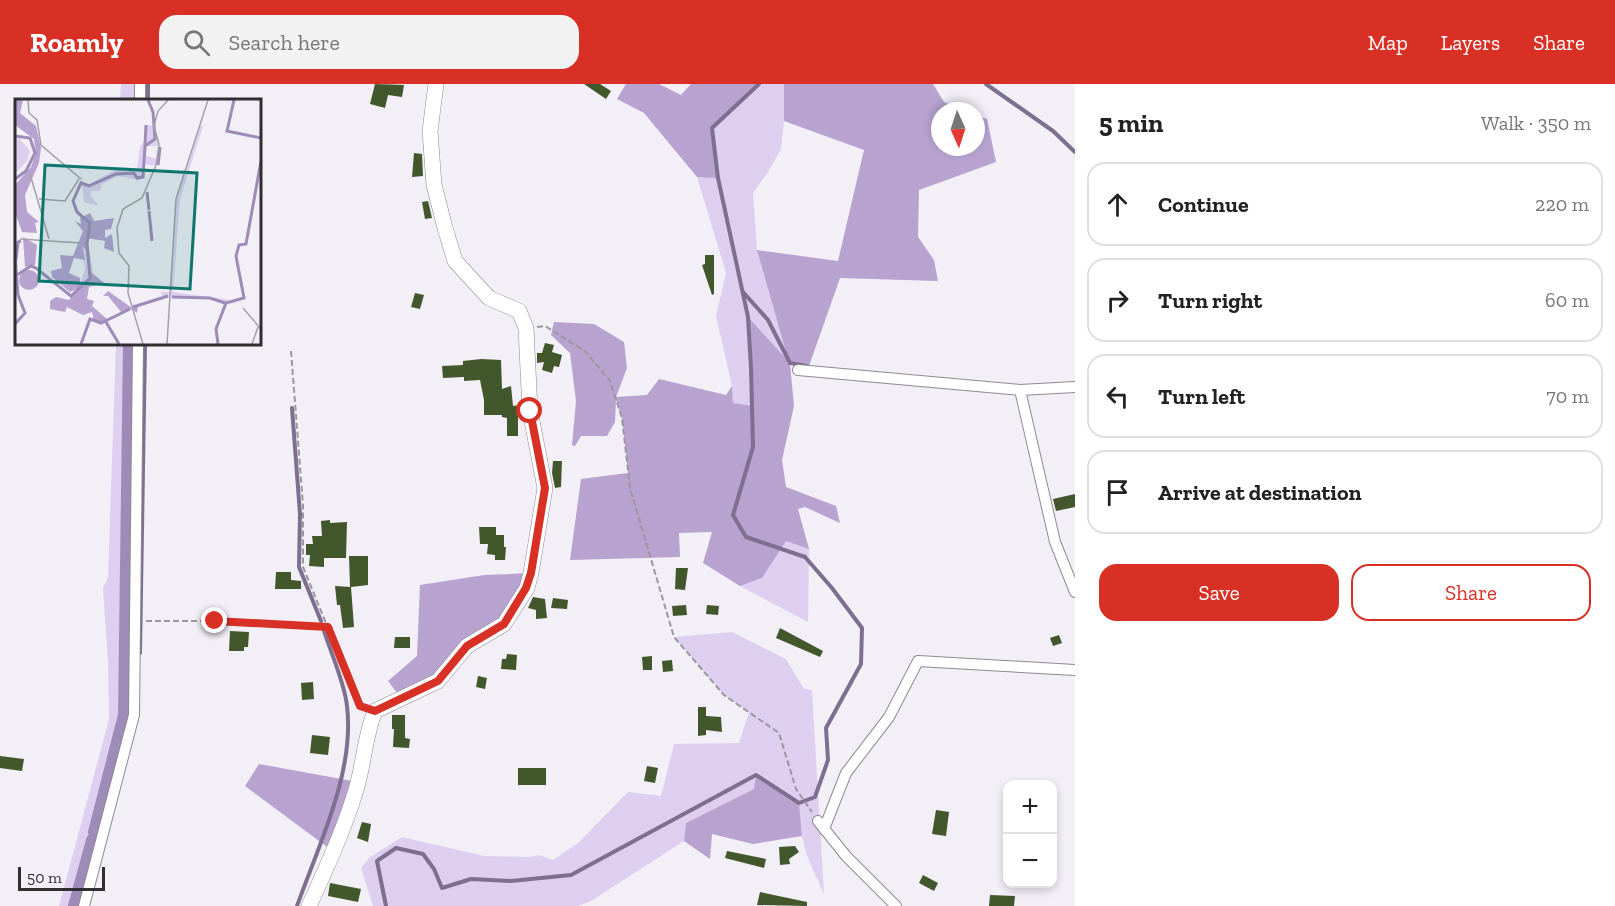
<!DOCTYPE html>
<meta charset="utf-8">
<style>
:root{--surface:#fff;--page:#f2f2f2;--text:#222;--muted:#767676;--line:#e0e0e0;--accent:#d93025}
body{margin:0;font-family:"Zilla Slab",serif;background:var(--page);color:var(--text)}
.controls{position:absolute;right:18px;bottom:18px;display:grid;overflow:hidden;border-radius:12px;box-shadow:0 3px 9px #0003}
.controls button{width:54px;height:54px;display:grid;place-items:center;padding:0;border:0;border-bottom:2px solid var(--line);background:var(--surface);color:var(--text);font:30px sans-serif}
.compass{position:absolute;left:931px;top:18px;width:54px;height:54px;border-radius:50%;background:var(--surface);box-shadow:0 3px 9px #0003;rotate:177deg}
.scale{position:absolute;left:18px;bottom:15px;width:87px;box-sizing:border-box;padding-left:6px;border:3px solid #302e31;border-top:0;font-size:16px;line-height:21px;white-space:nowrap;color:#302e31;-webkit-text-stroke:4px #f2eff7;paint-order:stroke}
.stop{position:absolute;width:18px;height:18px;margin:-14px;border:4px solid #d93025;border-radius:50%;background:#fff}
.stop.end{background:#d93025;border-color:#fff;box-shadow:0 2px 6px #0008}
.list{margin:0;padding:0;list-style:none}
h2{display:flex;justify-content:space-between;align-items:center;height:78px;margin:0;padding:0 24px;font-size:26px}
h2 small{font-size:20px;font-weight:400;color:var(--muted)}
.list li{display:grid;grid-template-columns:39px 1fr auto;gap:18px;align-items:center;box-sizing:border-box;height:84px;margin:0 12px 12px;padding:0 12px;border:2px solid var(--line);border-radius:18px}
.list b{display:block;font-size:22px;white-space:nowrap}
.list em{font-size:20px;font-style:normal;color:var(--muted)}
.actions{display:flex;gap:12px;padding:18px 24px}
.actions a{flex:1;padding:14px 0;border:2px solid var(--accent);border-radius:18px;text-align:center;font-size:21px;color:var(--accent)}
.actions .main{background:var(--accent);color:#fff}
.icon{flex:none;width:33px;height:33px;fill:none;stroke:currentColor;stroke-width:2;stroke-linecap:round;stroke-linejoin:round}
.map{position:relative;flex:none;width:1075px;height:822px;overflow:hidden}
header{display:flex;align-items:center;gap:36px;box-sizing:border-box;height:84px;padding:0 30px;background:var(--accent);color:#fff}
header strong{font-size:28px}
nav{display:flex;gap:33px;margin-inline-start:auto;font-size:21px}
.search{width:420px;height:54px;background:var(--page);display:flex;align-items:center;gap:15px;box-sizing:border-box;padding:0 21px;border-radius:18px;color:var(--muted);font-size:22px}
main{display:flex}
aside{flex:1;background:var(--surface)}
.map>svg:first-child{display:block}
.green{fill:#decff1}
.forest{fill:#b7a2d0}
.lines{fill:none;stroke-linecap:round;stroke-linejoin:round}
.stream{stroke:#7e6f90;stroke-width:4}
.canal{stroke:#9f8bb8;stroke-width:12}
.building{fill:#43572c}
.street-casing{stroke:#8d8a92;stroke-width:12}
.secondary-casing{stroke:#8d8a92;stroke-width:16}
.path{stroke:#9a979d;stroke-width:2;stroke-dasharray:6 3;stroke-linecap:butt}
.street{stroke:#fff;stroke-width:10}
.secondary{stroke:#fff;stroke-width:15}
.route{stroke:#d93025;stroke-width:8}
.inset-river{fill:none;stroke:#9f8bb8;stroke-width:3}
.inset-road{fill:none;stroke:#a4a2a8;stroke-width:1.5}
.view{fill:#0f766e;fill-opacity:0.15;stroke:#0f766e;stroke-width:3}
.inset-edge{fill:none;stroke:#302e31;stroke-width:3}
</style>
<header>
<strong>Roamly</strong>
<div class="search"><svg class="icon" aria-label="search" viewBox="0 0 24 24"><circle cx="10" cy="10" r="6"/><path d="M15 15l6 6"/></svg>Search here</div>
<nav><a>Map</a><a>Layers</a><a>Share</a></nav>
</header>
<main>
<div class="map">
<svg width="1075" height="822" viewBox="0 0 1075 822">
<rect width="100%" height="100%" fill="#f2eff7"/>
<!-- green -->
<g class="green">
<path d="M121 0H140V16H120Z"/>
<path d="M759 0H784V37L781 65 768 88 753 109 757 166 790 279 748 234 752 323 733 319 732 302 716 232 726 189 697 93H718L712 44Z"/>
<path d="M116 260H138L134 631 84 822H59L109 635 108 578 103 504 108 494Z"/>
<path d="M786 456 809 465 808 538 740 502 762 494Z"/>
<path d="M732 548 786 575 804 605 812 606 824 810 807 772 802 752 799 719 756 692 755 705 686 739 684 757 591 817 578 822H373L361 784 370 773 402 753 484 772 530 773 539 771 553 776 578 759 628 708 661 712 674 660 739 659 749 628 724 611 674 553Z"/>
</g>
<!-- forest -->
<g class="forest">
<path d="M626 0H659L681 11 691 0H759L712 44 718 94 697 93 644 29 617 15Z"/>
<path d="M784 0H933L944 18 966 27H940V63H976V31L987 35 996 78 919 106 918 153 934 176 938 197 840 194 809 282 790 280 794 322 782 376 786 403 836 422 840 439 805 423 798 425 809 465 786 457 762 494 740 502 703 479 712 448 679 449 680 473 570 476 581 395 628 389 622 334 616 316 615 338 607 352H581L575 362 572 361 576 317 570 269 551 251 554 238 594 240 624 258 627 284 616 313 647 311 659 295 726 311 732 302 733 319 752 322 748 233 789 278 757 166 838 177 864 66 784 37Z"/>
<path d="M531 489 504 540 438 597 401 614 388 597 417 572 420 501 484 491Z"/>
<path d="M259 680 358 698 334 768 245 702Z"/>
<path d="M756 691 799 719 802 752 753 760 712 750 710 775 684 757 686 739 754 705Z"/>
</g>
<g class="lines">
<!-- stream -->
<g class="stream">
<path d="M986 0 1053 47 1075 68"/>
<path d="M148 16V0"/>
<path d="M743 208 768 236 790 279 807 282"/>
<path d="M292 324 300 430 299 483 321 537"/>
<path d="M140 569 145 260"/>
<path d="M297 822C319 760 355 688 347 622 345 600 331 569 324 547"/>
<path d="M386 822 377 777 396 764 423 770 434 785 442 804 471 795 511 797 571 791 756 691 799 719 815 713 828 676 826 644 861 580 862 544 832 504 805 473 746 453 733 431 753 363 751 284 748 233 718 94 712 44 759 0"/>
</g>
<!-- canal -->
<g class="canal">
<path d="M94 748 124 631 129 260"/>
<path d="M74 822 92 756"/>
</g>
</g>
<!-- building -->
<g class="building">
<path d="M375 0 404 1 402 13 388 11 385 24 370 20Z"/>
<path d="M584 0H600L611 7 606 15Z"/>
<path d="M414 69 422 70 423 92 412 93Z"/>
<path d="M428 117 432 134 425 135 422 118Z"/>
<path d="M705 171H714V210L712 211 702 181 705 180Z"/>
<path d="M415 209 424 211 420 225 411 223Z"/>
<path d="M545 259 554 261 552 268 562 271 559 283 554 282 552 289 542 286 544 278 537 279V269H542Z"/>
<path d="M481 275 501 276 502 305 511 302 513 322 520 321 521 332H518V352H507V334L502 333V331H484V316L480 296 464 297V293L443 294 442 282 463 281V277Z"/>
<path d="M553 377H562L561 403 555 404 552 389Z"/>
<path d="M1075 410V423L1056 427 1053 415Z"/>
<path d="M330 436V439L347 438 346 474H324V483L309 482 310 471H306V460H313L312 452H322L321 437Z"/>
<path d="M479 443H496V451H504V463H506L505 476H495V471L487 470 488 460H480Z"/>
<path d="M349 472H368V501L351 503 354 543 343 544 340 521H337L335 502 350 503Z"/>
<path d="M676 484H688L685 506 675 505Z"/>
<path d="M276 488H291V496L301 497V505H275Z"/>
<path d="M533 513 545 515 547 534 536 535V526L528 524Z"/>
<path d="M553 514 568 516 567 525 551 524Z"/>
<path d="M686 521 687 531 673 532 672 522Z"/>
<path d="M707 521 719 522 718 531 706 530Z"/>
<path d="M780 544 823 567 820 573 776 554Z"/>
<path d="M230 547 249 548 248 563H244V567H229Z"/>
<path d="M1059 551 1062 559 1053 562 1050 554Z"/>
<path d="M395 553H410V564H394Z"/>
<path d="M507 570 517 571 516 586 501 585 502 575H506Z"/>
<path d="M652 572V586H643L642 573Z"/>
<path d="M672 576 673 587 663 588 662 577Z"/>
<path d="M478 592 487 594 485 605 476 603Z"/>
<path d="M313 598 314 615 302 616 301 599Z"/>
<path d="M698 623H706V632L721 633 722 648 706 646V651L698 652Z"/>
<path d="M392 631H405V654L410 655 409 664 393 663 394 645H392Z"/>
<path d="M312 651 330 653 328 671 310 669Z"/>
<path d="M0 672 24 675 22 687 0 684Z"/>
<path d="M647 682 658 684 655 699 644 697Z"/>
<rect x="518" y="684" width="28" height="17"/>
<path d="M936 726 949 728 946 752 932 750Z"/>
<path d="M362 738 371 740 368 758 357 754Z"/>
<path d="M795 762 799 768 789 775 790 780 780 781 779 763Z"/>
<path d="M727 767 766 775 764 784 725 774Z"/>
<path d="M923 791 938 799 934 807 919 799Z"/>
<path d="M330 799 361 805 358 818 328 812Z"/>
<path d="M760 808 807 818V822L757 821Z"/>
<path d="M990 811 1015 812 1014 822H989Z"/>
</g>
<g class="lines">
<!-- street casing -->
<g class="street-casing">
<g id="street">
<path d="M140 16V0"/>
<path d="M798 286 1020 306 1075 303"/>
<path d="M1020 306 1055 458 1075 508"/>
<path d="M818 737 846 772 896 822"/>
<path d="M824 745 846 689 889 633 918 577 1075 586"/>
<path d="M84 822 134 631 138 260"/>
</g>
</g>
<!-- secondary casing -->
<g class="secondary-casing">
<path id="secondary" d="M309 822C326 785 343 748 355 709 364 682 364 654 375 627L438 597 467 562 504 540 527 504 531 489 545 404 530 327 526 244 519 227 489 214 455 177 445 144 434 101 430 47 436 0"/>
</g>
<!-- path -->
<g class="path">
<path d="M537 243 545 242 585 267 610 297 622 334 630 404 674 553 724 611 779 649 796 705 812 728"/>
<path d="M291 267 303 421V483L360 622 363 623"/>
<path d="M146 537H215L329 543"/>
</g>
<!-- street -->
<use href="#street" class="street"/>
<!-- secondary -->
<use href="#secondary" class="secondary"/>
</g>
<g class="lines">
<!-- route -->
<path class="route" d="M215 537 328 543 360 622 375 627 438 597 467 562 504 540 526 504 531 489 545 404 530 327"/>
</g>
<!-- overview -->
<g transform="translate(15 15)">
<rect width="246" height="246" fill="#f2eff7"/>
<path d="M131 26 139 27 144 47H132L131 57 143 60 139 67 129 65 130 77 124 81 103 77 87 85 85 92H76L75 96 84 107 69 103 65 70 68 83 74 85 104 69H122L125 48 132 38ZM185 27H188L165 100 158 193 215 201 211 204 194 200 147 198 146 193H155L161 100ZM4 39 15 52 12 62 0 75V40ZM72 139 78 172 65 188 70 169 66 145Z" fill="#decff1"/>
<path d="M0 1H8L5 14 21 27 26 49 24 64 10 96 12 113 24 123 20 124 22 134 7 133 0 113V86L16 68 21 54 19 40 0 26ZM75 114 79 122 99 119 96 130 90 131V139L97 135 99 153 89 149 90 142 72 139V152L67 147 70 161 59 159 54 174 65 179V187L75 179V172L89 184 74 188 72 200 79 202 77 207 93 221 86 224 79 222 77 213 68 216 52 208 50 213 35 210V202L41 198 54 201 64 189 55 193 37 178 36 172 47 169 45 156 58 157 68 132 60 122 66 125 65 119ZM8 138 22 146 20 166 10 168ZM4 181a10 10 0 1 1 20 0a10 10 0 1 1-20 0ZM93 192 117 209 123 206 122 214 116 210 107 214 93 197H88Z" fill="#b7a2d0"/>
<path class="inset-river" d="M219 1 212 32 246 39M0 37 15 39 20 54 11 72 0 80M130 46 131 26M143 66 145 48M132 93 134 111M134 112 137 142M0 157 3 196 10 214 0 225M1 161 3 143 6 142M2 176 16 167 21 169 56 197 75 179 72 145 75 124 62 113 58 102 66 84 74 87 101 75 119 74 122 79 128 78 130 47 140 40 138 13 133 1M157 198 195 199 210 204M118 208 153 197M91 223 104 245M66 245 75 220 86 224 115 210M203 245 201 230 211 204 229 199 221 157 224 146 231 145 246 62"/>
<path class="inset-road" d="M13 1 14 14 22 21 26 46 66 80M15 75 34 140M24 100 50 102 64 80M5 140 65 144M228 209 246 230M128 245 113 194 114 167 104 154 102 129 108 110 127 99 141 66 144 45 139 27 143 12 153 1M152 245 161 100 193 1M237 245 243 228"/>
<path class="view" d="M30 66 182 74 175 190 24 182Z"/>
<rect width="246" height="246" class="inset-edge"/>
</g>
</svg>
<div class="controls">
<button>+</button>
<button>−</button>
</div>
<svg class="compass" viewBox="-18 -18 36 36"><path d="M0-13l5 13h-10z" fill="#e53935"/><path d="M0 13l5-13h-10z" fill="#767676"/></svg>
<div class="scale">50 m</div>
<div class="stop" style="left:530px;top:327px"></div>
<div class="stop end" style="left:215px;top:537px"></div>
</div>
<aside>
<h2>5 min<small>Walk · 350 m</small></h2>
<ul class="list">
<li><svg class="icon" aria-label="ahead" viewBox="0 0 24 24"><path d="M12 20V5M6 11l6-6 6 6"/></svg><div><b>Continue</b></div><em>220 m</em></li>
<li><svg class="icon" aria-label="right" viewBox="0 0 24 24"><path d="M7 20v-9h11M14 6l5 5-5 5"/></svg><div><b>Turn right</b></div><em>60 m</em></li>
<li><svg class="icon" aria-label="left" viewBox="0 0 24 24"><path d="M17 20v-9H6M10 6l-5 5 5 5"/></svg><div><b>Turn left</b></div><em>70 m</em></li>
<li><svg class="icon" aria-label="arrive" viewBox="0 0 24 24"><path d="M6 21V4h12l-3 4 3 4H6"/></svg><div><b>Arrive at destination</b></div></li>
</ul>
<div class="actions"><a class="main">Save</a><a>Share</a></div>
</aside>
</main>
